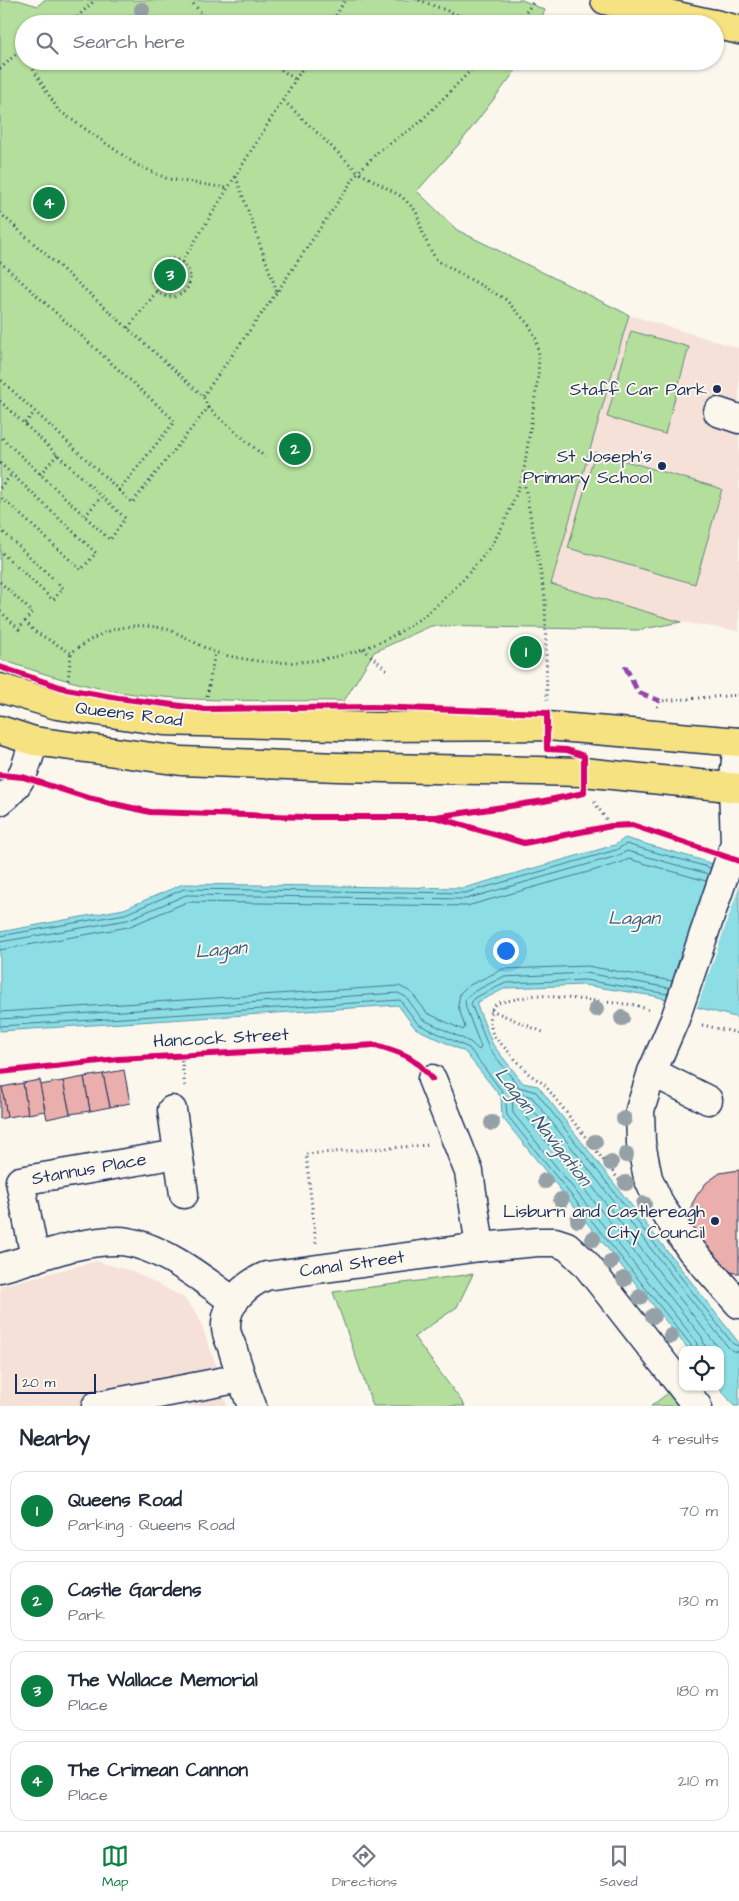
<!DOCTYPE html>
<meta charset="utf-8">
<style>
:root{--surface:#fff;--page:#f2f2f3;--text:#1f2937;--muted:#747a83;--line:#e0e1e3;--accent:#0b8043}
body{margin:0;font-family:"Architects Daughter",sans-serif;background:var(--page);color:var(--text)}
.controls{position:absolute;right:15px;bottom:15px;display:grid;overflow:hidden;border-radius:10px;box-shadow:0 1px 4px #0004}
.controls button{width:45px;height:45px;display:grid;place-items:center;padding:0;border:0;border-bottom:1px solid var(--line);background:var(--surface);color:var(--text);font:25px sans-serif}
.scale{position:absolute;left:15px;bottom:12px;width:81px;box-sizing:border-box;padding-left:5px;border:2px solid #1b2f5e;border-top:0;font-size:14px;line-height:18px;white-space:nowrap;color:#1b2f5e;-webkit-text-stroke:4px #fbf7ec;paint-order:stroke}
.you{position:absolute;left:505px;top:950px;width:18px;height:18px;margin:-12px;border:4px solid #fff;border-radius:50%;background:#1a73e8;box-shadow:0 0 0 8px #1a73e833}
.badge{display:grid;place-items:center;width:32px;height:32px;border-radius:50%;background:var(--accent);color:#fff;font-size:16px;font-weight:700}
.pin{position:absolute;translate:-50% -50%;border:2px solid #fff;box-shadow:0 1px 5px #0006}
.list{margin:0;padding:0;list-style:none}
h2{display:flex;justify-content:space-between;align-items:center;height:65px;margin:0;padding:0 20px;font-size:21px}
h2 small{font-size:16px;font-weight:400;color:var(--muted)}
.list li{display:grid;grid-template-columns:32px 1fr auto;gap:15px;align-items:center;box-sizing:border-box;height:80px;margin:0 10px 10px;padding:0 10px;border:1px solid var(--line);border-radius:15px}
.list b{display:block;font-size:19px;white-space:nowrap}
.list p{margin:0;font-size:16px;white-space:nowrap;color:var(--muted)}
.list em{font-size:16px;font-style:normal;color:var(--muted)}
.icon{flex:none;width:28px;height:28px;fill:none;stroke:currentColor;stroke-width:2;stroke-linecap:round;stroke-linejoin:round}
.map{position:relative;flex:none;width:739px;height:1406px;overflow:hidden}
.search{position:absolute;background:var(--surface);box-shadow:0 1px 4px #0004;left:15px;right:15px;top:15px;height:55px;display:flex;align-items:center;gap:12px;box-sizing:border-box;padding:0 18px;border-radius:28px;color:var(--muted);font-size:19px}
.sheet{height:425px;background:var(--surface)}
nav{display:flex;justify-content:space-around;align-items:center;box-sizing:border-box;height:70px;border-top:1px solid var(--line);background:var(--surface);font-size:14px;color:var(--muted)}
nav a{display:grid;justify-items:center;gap:2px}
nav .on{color:var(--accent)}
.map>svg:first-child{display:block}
.built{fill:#f6e1d9}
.green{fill:#b3de9b;stroke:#67867c}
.water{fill:#8cdee4;stroke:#5f98ae}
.pier{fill:#fbf7ec}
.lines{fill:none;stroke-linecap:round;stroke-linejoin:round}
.shore{stroke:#487594;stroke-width:1}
.building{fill:#eaafac;stroke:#1b2f5e}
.minor-casing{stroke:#1b2f5e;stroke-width:31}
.major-casing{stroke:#1b2f5e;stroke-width:31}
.highway-casing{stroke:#1b2f5e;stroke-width:31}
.path{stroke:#1b2f5e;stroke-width:3;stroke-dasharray:1 4;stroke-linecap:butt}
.minor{stroke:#fbf7ec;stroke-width:28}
.major{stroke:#f6e281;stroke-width:28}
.highway{stroke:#f6e281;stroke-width:28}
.quiet{stroke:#8e44ad;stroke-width:5;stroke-dasharray:10 5;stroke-linecap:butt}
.cycleway-casing{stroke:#fbf7ec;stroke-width:9}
.cycleway{stroke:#d6006c;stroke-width:6}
.tree{fill:#95a1a6}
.poi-dot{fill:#1b2f5e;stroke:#fbf7ec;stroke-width:2}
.labels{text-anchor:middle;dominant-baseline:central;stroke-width:4;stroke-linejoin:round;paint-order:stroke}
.poi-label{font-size:18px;fill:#1b2f5e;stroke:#fbf7ec;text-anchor:end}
.street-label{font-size:18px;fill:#1b2f5e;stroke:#fbf7ec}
.water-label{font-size:19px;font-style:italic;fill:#375b80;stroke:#fbf7ec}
</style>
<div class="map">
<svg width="739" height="1406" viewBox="0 0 739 1406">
<rect width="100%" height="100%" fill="#fbf7ec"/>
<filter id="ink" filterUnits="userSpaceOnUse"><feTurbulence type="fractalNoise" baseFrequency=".02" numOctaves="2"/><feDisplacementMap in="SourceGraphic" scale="10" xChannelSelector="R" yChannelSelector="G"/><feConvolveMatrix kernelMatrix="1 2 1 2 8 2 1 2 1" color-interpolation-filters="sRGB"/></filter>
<g filter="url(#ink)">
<!-- built -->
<g class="built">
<path d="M629 315 739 348V631L681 622 551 584Z"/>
<path d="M96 1261 132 1271 183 1297 198 1315 216 1365 227 1406H0V1286Z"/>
</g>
<!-- green -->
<g class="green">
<path d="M0 0H18L38 6 44 0H522L545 10 539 24H24V61H523L460 143 417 191 457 230 629 315 551 584 681 622 638 630 431 626 374 652 344 701C270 700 194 703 120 692 79 685 39 673 0 659Z"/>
<path d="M631 331 689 347 665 434 607 417Z"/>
<path d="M595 452 722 489 695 584 568 548Z"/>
<path d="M473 1274 457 1307 414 1337 465 1406H373L333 1292Z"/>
<path d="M671 1391 680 1405 679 1406H651Z"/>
</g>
<!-- water -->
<path class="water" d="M625 838 701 860 739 873V1018L654 996 584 985 506 988 476 1003 493 1045 523 1083 538 1086 739 1343V1406H734L719 1387H720V1350H689L502 1117 501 1097 465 1052 415 1028 398 1005 0 1031V932L124 909 183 884 464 888 615 845Z"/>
<!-- pier -->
<path class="pier" d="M713 861 739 870V887L696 1010 665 1002Z"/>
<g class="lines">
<!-- shore -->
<g class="shore">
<path d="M0 936 125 914 184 889 465 893 616 850 626 844 711 868"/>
<path d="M0 942 127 920 186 895 466 899 617 856 627 851 708 874"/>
<path d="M0 950 128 927 187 902 467 906 620 863 629 859 706 881"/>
<path d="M668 994 585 980 506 983 474 998 471 1004 489 1048 519 1087 536 1092 733 1344 739 1346"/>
<path d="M0 1012 399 986 411 992 427 1013 463 1030 465 1027 458 1006 460 993 468 986 503 969 587 966 672 981"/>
<path d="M0 1019 398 993 406 997 422 1019 470 1042 479 1050 481 1047 466 1008 465 1000 471 993 503 977 586 973 670 988"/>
<path d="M0 1026 400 1000 418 1024 469 1048 505 1095 507 1115 691 1345 692 1350"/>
<path d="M698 1350 696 1341 513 1113 512 1091 532 1097 728 1347 733 1351 739 1352"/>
<path d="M706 1350 702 1337 521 1110V1103L528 1104 720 1350"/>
</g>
</g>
<!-- building -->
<g class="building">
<path d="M124 1070 130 1103 110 1107 103 1074Z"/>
<path d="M103 1074 110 1107 90 1111 84 1077Z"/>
<path d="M84 1077 90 1111 70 1114 63 1081Z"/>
<path d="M40 1080 45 1111 28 1114 23 1083Z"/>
<path d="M63 1081 70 1114 47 1119 40 1085Z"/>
<path d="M23 1083 28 1114 7 1117 2 1087Z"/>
<path d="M0 1087H2L7 1117 0 1119Z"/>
<path d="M739 1170V1273H735L721 1269 695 1242 691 1215 692 1204 697 1195 706 1183 720 1173Z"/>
</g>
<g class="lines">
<!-- minor casing -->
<g class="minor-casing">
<g id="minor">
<path d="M718 412 739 419"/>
<path d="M738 742 733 787 735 843 675 1019 652 1072 640 1110 641 1143 648 1178 661 1207 692 1251 739 1304"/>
<path d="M0 801C23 784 26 766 34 741"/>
<path d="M652 1072 708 1100"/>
<path d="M432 1079 469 1172 480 1247"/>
<path d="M172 1110 184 1194"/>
<path d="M35 1258 20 1181 178 1154"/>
<path d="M0 1268C38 1258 77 1241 116 1241 153 1240 205 1280 234 1302"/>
<path d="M96 1406 241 1378"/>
<path d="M252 1406C244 1386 238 1367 232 1347 230 1341 226 1334 226 1328 225 1303 245 1285 266 1276L480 1247 538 1242H555L567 1246 585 1263 697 1406"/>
</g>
</g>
<!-- major casing -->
<g class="major-casing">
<g id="major">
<path d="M605 0 713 24"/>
<path d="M715 24 739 30"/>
</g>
</g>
<!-- highway casing -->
<g class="highway-casing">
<g id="highway">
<path d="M0 688 57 705 164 721 374 727 547 726 739 742"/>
<path d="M0 730 34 741 181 761 338 767 583 772 739 788"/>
</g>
</g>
<!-- path -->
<g class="path">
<path d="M190 0 211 24"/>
<path d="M419 0 482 24"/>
<path d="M70 24 95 0"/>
<path d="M214 24 224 20 233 24"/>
<path d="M331 24 345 0"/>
<path d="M517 24 535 0"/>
<path d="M28 61 58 110 137 165 168 179 227 188"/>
<path d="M269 61 296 80"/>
<path d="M0 69 16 54 24 51"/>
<path d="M284 101 358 172 401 196 416 211 424 237 435 258 440 262 505 299 529 325 536 339 539 355 538 377 523 476 545 597 547 700"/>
<path d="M236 177 277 292"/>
<path d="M0 213 203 396 208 408 132 503 119 490"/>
<circle cx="171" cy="278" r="19"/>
<path d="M0 262 175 421 119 490 0 379"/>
<path d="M182 262 307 61"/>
<path d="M128 328 157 291"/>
<path d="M203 396 277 292 358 172 379 151 418 124 480 61"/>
<path d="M0 401 125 518 110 540 0 436"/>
<path d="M208 408 265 457"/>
<path d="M25 423 35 412"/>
<path d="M0 463 96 553 81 570 0 496"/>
<path d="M40 474 58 454"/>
<path d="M0 488 12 474"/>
<path d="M85 516 101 497"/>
<path d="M0 529 63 588 53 600 0 551"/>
<path d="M0 582 32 612 19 629 0 611"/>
<path d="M25 621 34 631 71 653C100 631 126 621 162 628 180 632 197 645 214 652 226 656 239 658 251 660 305 669 370 654 414 623 440 605 468 576 487 551 504 529 513 502 523 476"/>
<path d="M363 649 388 671"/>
<path d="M68 680 71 653"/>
<path d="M207 696 215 652"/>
<path d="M657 707 660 701 739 695"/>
<path d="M594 802 611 826"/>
<path d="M491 1010 545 1033"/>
<path d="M702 1025 739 1033"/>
<path d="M181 1055 185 1087"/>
<path d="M619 1180 544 1084 529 1074 493 1035 489 1020 491 1010 497 1003 536 995 635 1005 650 1010"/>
<path d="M316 1243 306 1154 429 1145"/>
</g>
<!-- minor -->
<use href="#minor" class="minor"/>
<!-- major -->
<use href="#major" class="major"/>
<!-- highway -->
<use href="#highway" class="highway"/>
<!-- quiet -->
<path class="quiet" d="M625 666 638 692 660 701"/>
<!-- cycleway casing -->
<g class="cycleway-casing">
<g id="cycleway">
<path d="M0 667 66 689 118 698 205 709 374 707 547 713V749L567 750 584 756V793L544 801 435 817"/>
<path d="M0 775 23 777 88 798 150 812 305 817H435L524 843 611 826 632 825 739 861"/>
<path d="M0 1072 118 1059 376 1045C403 1053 414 1056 432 1079"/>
</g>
</g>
<!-- cycleway -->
<use href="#cycleway" class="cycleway"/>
</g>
<!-- trees -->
<g class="tree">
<circle cx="142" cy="10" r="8"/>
<circle cx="596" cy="1009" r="8"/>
<circle cx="622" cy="1018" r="8"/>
<circle cx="624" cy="1119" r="8"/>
<circle cx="492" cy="1123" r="8"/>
<circle cx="595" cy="1142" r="8"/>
<circle cx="626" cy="1155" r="8"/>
<circle cx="611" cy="1163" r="8"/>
<circle cx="545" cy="1181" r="8"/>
<circle cx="626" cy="1183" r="8"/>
<circle cx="561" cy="1200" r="8"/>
<circle cx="644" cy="1204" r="8"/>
<circle cx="578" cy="1220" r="8"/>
<circle cx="593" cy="1239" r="8"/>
<circle cx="611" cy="1262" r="8"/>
<circle cx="624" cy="1279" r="8"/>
<circle cx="640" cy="1297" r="8"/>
<circle cx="653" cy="1316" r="8"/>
<circle cx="671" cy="1336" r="8"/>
</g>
</g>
<!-- markers -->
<g class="poi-dot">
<circle cx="717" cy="389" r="5"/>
<circle cx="662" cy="466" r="5"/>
<circle cx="715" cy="1221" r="5"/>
</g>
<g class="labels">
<!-- poi labels -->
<g class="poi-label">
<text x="707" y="389">Staff Car Park</text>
<text x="652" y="456">St Joseph's<tspan x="652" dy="21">Primary School</tspan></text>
<text x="705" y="1211">Lisburn and Castlereagh<tspan x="705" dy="21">City Council</tspan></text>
</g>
<!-- street labels -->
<g class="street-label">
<text transform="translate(129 714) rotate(7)">Queens Road</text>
<text transform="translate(221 1038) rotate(-3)">Hancock Street</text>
<text transform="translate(89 1169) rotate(-10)">Stannus Place</text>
<text transform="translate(352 1264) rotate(-8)">Canal Street</text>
</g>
<!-- water labels -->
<g class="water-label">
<text x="634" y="918">Lagan</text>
<text transform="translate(221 950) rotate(-5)">Lagan</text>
<text transform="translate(543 1127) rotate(52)">Lagan Navigation</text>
</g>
</g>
</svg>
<div class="controls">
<button><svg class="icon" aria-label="locate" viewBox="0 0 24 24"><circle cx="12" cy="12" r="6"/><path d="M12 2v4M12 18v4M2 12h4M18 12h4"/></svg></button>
</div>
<div class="scale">20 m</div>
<div class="you"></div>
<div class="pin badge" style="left:526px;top:652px">1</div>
<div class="pin badge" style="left:295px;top:449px">2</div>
<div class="pin badge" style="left:170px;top:275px">3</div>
<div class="pin badge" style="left:49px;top:203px">4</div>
<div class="search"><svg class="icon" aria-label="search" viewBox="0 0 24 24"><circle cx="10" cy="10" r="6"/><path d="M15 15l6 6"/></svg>Search here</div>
</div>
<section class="sheet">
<h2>Nearby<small>4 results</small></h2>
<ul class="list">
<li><span class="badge">1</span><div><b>Queens Road</b><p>Parking · Queens Road</p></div><em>70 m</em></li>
<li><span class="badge">2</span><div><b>Castle Gardens</b><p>Park</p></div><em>130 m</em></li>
<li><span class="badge">3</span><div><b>The Wallace Memorial</b><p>Place</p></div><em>180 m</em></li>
<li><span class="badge">4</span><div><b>The Crimean Cannon</b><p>Place</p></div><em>210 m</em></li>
</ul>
</section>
<nav>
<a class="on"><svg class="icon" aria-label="map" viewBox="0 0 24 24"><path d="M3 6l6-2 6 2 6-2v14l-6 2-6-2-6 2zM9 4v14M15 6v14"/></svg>Map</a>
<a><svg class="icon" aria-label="directions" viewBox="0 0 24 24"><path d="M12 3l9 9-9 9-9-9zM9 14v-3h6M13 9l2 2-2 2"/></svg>Directions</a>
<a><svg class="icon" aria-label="saved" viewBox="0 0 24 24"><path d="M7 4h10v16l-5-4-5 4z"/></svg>Saved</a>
</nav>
